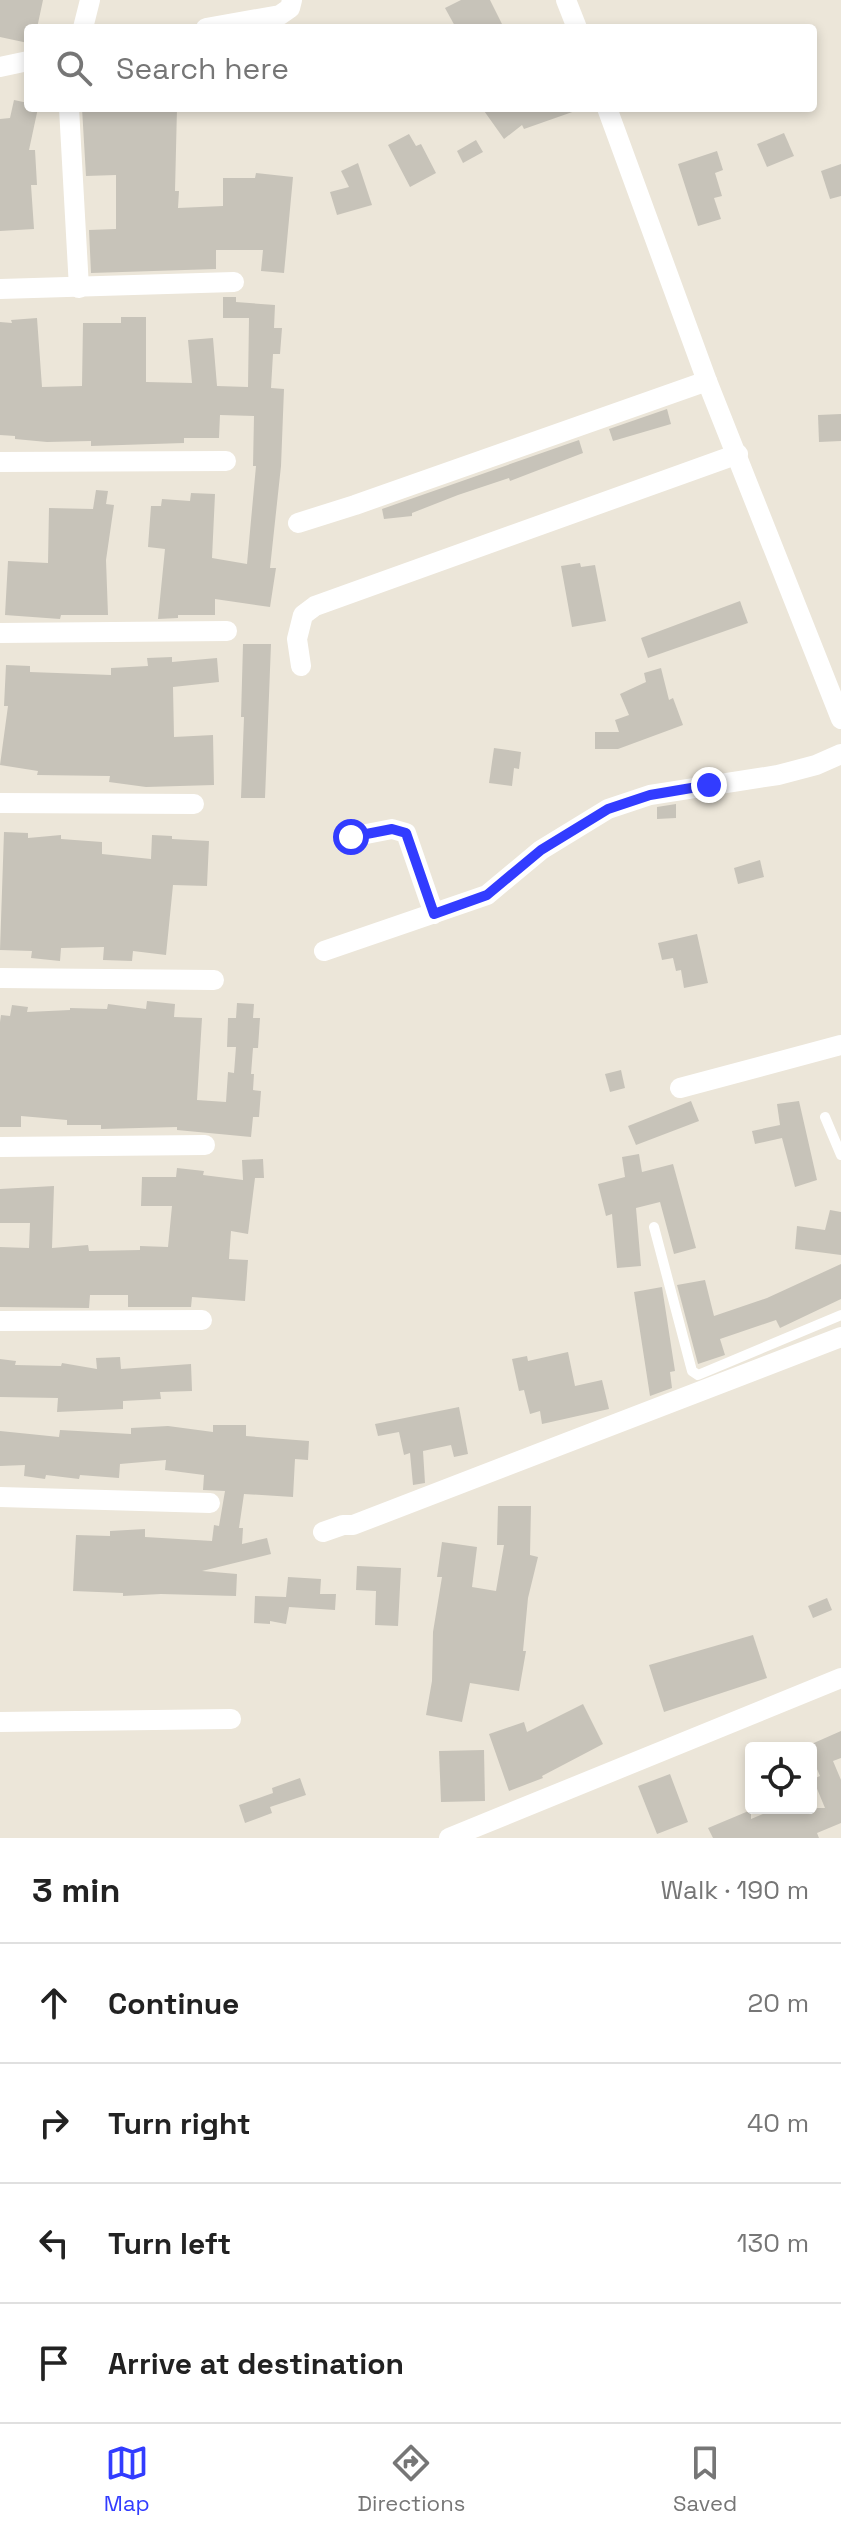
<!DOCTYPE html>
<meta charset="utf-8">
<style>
:root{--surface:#fff;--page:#f2f2f2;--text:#222;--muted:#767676;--line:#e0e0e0;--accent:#323cff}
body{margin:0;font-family:"Space Grotesk",sans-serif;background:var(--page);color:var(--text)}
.controls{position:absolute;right:24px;bottom:24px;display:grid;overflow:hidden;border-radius:8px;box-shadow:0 4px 12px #0003}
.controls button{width:72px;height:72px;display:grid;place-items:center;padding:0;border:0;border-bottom:2px solid var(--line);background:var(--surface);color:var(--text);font:40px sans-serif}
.stop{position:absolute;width:24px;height:24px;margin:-18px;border:6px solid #323cff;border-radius:50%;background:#fff}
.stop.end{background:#323cff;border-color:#fff;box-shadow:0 2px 8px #0008}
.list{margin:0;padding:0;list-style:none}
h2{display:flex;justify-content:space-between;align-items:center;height:104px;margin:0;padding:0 32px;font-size:34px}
h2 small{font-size:26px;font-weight:400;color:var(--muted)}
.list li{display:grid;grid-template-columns:52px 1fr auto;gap:24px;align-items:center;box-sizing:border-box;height:120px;padding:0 32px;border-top:2px solid var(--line)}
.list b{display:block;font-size:30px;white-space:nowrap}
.list em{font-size:26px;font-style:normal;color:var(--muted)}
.icon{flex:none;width:44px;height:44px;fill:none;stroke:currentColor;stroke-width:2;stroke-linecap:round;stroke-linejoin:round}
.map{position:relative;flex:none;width:841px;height:1838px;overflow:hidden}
.search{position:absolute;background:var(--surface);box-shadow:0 4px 12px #0003;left:24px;right:24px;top:24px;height:88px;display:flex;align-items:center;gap:20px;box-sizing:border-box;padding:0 28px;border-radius:8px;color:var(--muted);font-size:30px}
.sheet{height:584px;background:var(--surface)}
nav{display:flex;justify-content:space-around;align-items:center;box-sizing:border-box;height:112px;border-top:2px solid var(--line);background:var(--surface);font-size:22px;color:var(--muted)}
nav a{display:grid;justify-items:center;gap:4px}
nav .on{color:var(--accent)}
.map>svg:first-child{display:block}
.building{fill:#c7c3b9}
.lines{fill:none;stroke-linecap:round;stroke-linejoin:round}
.service{stroke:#fff;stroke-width:10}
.minor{stroke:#fff;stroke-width:20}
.route{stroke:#323cff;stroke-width:10}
</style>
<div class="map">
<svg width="841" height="1838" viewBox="0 0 841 1838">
<rect width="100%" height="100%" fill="#ece6d9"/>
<!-- building -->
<g class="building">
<path d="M0 0H43L37 28H28V43L0 37Z"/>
<path d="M461 0H490L504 28H456L445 8Z"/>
<path d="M14 100 28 103V108H38L29 150H35L37 185H31L34 229 0 231V119L10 118Z"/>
<path d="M82 108 157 111V108H177L175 191H179L178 208 223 206V178H255L256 173 293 177 284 273 261 271 263 250H216V269L91 273 89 230 116 229V175L86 176Z"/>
<path d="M482 108H578V110L524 129 522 125 504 139Z"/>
<path d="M784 133 794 156 767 167 757 144Z"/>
<path d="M409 134 416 146 421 144 436 173 410 187 388 145Z"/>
<path d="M476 140 483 152 463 163 457 151Z"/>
<path d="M717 151 723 170 715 173 722 196 714 198 721 219 698 226 678 164Z"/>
<path d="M358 163 372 205 337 215 330 192 349 187 341 171Z"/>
<path d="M841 164V196L830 199 821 171Z"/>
<path d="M223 297H236V302L275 305 274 328H282L280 354H273L271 388 284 389 281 466 270 568H276L270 607 215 599V615H178V618L158 619 165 549 148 547 151 506H161L162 499 190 501 191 493 215 494 212 558 247 564 256 466H253L254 416 220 415 219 438H184V443L91 446V441L47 442 15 439V436L0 435V322L12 323 11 320 37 318 42 387 82 386 83 323H121V317H146V382L192 383 188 340 213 338 217 386 248 387 249 318H223Z"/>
<path d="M667 409 671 424 613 441 609 429Z"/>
<path d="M841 414V441L819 442 818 415Z"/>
<path d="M579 440 583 453 510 481 509 478 458 495 412 513V516L384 519 382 509Z"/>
<path d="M96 490 108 491 106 504 114 505 106 560 108 615H61L60 619 5 615 8 561 48 563 49 508 93 509Z"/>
<path d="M580 563 581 567 595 565 606 621 572 627 561 566Z"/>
<path d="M740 601 748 623 648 658 641 638Z"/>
<path d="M243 644H271L265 798H241L244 717H241Z"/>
<path d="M172 657V662L217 658 219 682 173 687 174 737 213 735 214 785 146 787 109 782 110 776 37 775 38 771 0 765 8 706H4L6 665 30 666V672L111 675V668L148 666 147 658Z"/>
<path d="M661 668 669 700 673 698 683 725 618 749H595V732H619L615 720 629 715 620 694 646 682 644 673Z"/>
<path d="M494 748 521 752 519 769 514 768 512 786 489 783Z"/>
<path d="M676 804V818L657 819V807Z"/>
<path d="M4 832 28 833V838L61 835V839L102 842V854L151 859 152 835 172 836V839L209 841 207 886 173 885 166 955 133 951 132 961 103 960 104 947 61 948 60 961 31 958 32 951 0 950Z"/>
<path d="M760 860 764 877 738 884 734 868Z"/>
<path d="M697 934 708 983 684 988 681 970 676 971 673 958 662 960 658 943Z"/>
<path d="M147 1001 175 1004 174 1017 202 1018 197 1100 226 1102 228 1072 234 1073 236 1047H227L228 1018H236L237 1003 254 1004 253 1018H260L258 1048H253L251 1074H254L253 1090 261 1091 259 1117H253L251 1137 177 1130V1127L101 1129V1125H67V1120L21 1116V1127H0V1022L1 1015 10 1016 12 1005 28 1007 27 1012 70 1010V1008L107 1009 108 1004 146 1009Z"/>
<path d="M621 1070 625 1088 610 1092 605 1074Z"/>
<path d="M691 1101 699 1121 636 1145 628 1126Z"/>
<path d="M799 1101 817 1180 795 1187 782 1138 755 1144 752 1131 780 1125 777 1104Z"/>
<path d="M639 1154 642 1172 673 1164 696 1248 674 1254 660 1202 636 1208 641 1266 617 1268 612 1214 606 1216 598 1184 625 1177 622 1157Z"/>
<path d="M263 1159 264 1178H255L248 1234 231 1231 229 1259 248 1260 245 1301 192 1297 191 1307H128V1295H90L89 1308 0 1307V1247L29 1248 30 1223H0V1189L54 1186 52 1248 88 1245 89 1251 140 1250V1246L168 1247 172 1206H141L142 1177H176L177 1168 204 1171 203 1175 243 1180 242 1160Z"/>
<path d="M830 1210 841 1212V1255L795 1249 797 1226 825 1230Z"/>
<path d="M841 1264V1299L780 1328 776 1320 720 1339 725 1355 698 1364 677 1285 705 1280 714 1316 767 1298Z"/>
<path d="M662 1287 675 1371 670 1372 672 1388 650 1396 634 1292Z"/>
<path d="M568 1352 575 1386 602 1380 609 1409 542 1424 540 1411 530 1414 524 1390 519 1391 512 1359 527 1356 528 1361Z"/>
<path d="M120 1357 121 1369 191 1364 192 1391 160 1392 161 1399 123 1401V1409L57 1412 58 1398 0 1397V1359L16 1361 15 1365 61 1366 62 1363 97 1369 96 1358Z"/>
<path d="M459 1407 468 1454 454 1457 451 1445 423 1451 425 1483 413 1485 410 1453 404 1455 399 1432 378 1436 375 1424Z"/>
<path d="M213 1425H246V1436L309 1441 308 1460 295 1459 293 1497 244 1494 239 1528H243L242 1544 267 1538 271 1554 202 1571 237 1574 236 1596 161 1594 123 1596V1593L73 1591 76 1535 110 1536V1531L145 1529V1537L212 1541 214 1525 219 1526 225 1491 203 1490 204 1475 165 1470 166 1460 120 1464 119 1478 80 1475 79 1479 46 1475 45 1479 24 1476 25 1465 0 1466V1431L59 1437 60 1430 131 1434V1428L168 1426 213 1432Z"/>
<path d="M498 1506H531L530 1555 538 1557 528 1598 523 1651H526L519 1691 470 1683 462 1722 426 1715 432 1681 433 1632 442 1577H437L442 1542 477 1547 472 1587 496 1591 504 1545H497Z"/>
<path d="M357 1566 401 1568 398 1626 375 1625 376 1591 356 1590Z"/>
<path d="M288 1577 321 1579 320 1594H336L335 1610 289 1607 286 1624 270 1621V1624L254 1623 255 1596 286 1597Z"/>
<path d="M827 1598 832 1610 813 1618 808 1606Z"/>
<path d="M753 1635 767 1678 664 1712 649 1665Z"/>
<path d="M583 1704 603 1744 542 1776 543 1778 509 1791 489 1734 524 1722 527 1732Z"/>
<path d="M841 1731V1758L833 1761 841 1780V1823L817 1833 819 1838H713L708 1828 751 1810V1819L777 1808H825L813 1779 820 1776 811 1755V1748L807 1746Z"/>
<path d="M484 1750 485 1801 441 1802 439 1751Z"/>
<path d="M670 1774 688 1822 657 1834 638 1786Z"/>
<path d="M300 1778 306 1795 270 1807 272 1813 245 1823 239 1805 273 1793 272 1788Z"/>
</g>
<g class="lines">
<!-- service -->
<g class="service">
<path d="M825 1117 841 1155"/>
<path d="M654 1227 692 1371 698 1375 841 1315"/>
</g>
<!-- minor -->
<g class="minor">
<path d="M566 0 577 28"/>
<path d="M83 28 90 0"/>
<path d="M206 28 280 15 290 8 292 0"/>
<path d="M0 67 28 61"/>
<path d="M69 108 79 288"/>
<path d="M607 108 707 381 841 719"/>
<path d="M0 289 234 282"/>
<path d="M0 462 226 461"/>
<path d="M298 523 355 505 707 381"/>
<path d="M0 633 227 631"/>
<path d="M301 666 297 639 303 615 315 606 738 454"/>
<path d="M0 803 194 804"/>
<path d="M351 837 392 829 406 833 434 914"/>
<path d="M324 951 487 895 541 850 608 809 650 795 778 775 816 765 841 754"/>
<path d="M0 978 214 980"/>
<path d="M680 1088 841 1045"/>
<path d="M0 1147 205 1145"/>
<path d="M0 1321 202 1320"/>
<path d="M0 1497 210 1503"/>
<path d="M323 1532 343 1525H353L841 1337"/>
<path d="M0 1722 231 1719"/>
<path d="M449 1838 841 1678"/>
</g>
</g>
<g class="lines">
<!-- route -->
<path class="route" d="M351 837 392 829 406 833 434 914 487 895 541 850 608 809 650 795 709 785"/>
</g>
</svg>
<div class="controls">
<button><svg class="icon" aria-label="locate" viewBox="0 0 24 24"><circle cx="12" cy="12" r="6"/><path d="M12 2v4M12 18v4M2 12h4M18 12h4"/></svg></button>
</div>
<div class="stop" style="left:351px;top:837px"></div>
<div class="stop end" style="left:709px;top:785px"></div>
<div class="search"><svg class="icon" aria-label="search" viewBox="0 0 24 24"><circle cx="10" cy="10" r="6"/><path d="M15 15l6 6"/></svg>Search here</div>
</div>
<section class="sheet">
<h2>3 min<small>Walk · 190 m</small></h2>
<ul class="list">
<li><svg class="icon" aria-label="ahead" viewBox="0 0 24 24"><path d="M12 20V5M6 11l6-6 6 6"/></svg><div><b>Continue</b></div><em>20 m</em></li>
<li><svg class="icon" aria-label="right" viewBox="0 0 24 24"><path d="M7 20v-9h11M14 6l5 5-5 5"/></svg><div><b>Turn right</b></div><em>40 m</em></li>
<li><svg class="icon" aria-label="left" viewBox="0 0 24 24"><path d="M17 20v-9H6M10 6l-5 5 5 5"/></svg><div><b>Turn left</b></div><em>130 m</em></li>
<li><svg class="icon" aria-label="arrive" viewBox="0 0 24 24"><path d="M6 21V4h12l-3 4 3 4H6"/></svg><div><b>Arrive at destination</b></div></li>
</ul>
</section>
<nav>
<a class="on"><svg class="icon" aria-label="map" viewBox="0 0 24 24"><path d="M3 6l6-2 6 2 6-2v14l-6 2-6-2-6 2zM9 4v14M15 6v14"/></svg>Map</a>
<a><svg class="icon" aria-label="directions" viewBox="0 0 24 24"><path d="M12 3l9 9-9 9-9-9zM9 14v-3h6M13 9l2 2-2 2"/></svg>Directions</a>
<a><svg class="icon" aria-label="saved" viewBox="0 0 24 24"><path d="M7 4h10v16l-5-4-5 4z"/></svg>Saved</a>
</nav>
